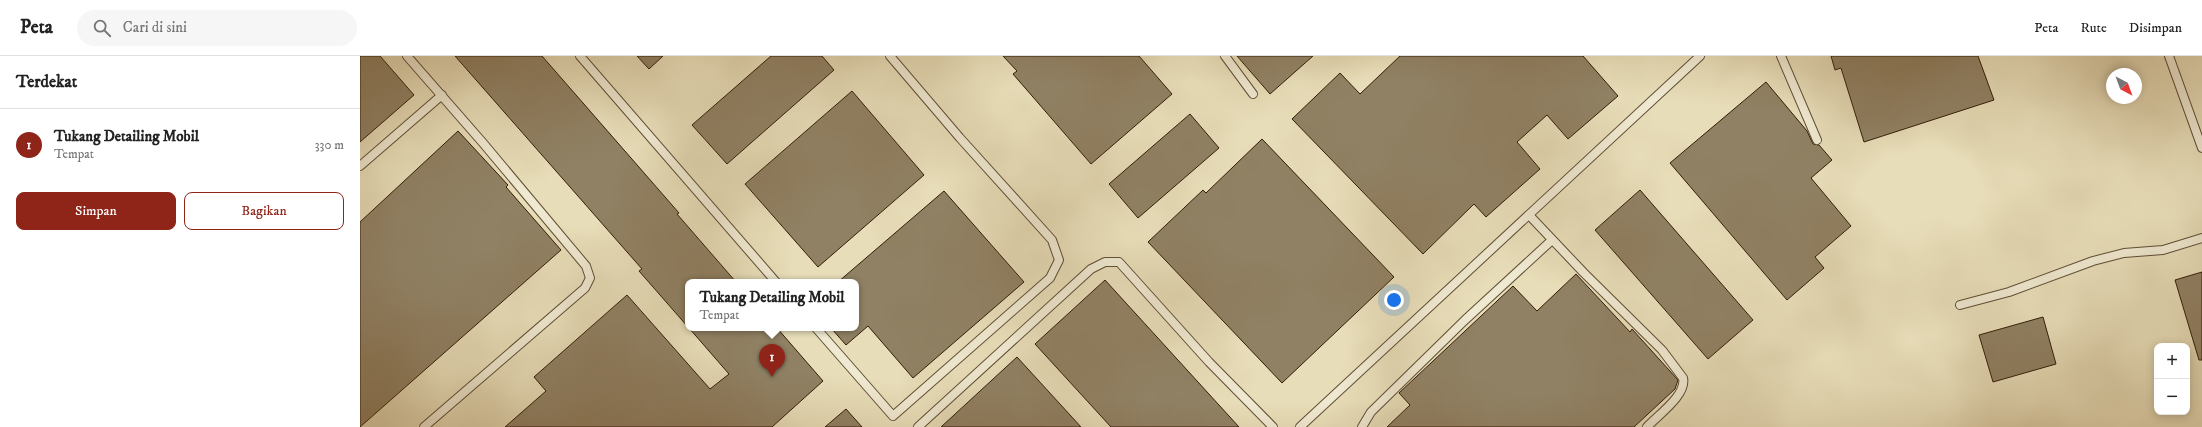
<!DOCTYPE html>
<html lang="id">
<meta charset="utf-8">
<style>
:root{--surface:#fff;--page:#f6f6f6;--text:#222;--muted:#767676;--line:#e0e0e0;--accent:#8f2418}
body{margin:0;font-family:"IM FELL DW Pica",serif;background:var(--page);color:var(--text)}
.controls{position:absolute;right:12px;bottom:12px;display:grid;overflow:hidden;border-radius:8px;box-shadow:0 2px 10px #0003}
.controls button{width:36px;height:36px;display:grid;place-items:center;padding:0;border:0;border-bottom:1px solid var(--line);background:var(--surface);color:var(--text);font:20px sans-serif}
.compass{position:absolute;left:1746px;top:12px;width:36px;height:36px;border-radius:50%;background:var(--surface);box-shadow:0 2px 10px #0003;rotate:139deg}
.you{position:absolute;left:1034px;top:244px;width:14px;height:14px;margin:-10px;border:3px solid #fff;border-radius:50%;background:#1a73e8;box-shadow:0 0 0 6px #1a73e833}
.badge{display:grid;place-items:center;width:26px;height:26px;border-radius:50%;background:var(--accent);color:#fff;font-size:13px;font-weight:700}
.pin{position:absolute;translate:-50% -33px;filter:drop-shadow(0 1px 2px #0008)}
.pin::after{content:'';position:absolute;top:21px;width:14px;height:12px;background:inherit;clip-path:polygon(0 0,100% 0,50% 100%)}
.popup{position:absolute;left:325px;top:223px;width:174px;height:52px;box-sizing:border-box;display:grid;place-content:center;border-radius:8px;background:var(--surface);filter:drop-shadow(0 1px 3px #0005);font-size:13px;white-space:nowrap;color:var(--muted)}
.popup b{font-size:15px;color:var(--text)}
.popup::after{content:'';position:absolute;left:50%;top:100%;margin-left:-8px;border:8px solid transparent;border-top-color:var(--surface)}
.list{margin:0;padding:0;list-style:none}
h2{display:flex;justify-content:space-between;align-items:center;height:52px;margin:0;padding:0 16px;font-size:17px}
h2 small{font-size:13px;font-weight:400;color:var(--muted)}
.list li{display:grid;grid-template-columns:26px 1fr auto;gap:12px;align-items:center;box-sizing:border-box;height:72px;padding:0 16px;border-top:1px solid var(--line)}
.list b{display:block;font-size:15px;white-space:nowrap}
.list p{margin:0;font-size:13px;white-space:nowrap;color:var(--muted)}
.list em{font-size:13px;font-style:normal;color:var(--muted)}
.actions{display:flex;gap:8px;padding:12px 16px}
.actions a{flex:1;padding:9px 0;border:1px solid var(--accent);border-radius:8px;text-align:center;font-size:14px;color:var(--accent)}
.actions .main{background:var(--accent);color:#fff}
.icon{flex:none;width:22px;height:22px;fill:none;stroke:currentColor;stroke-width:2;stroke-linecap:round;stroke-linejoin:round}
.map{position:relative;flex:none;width:1842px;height:371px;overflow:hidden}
header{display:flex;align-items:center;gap:24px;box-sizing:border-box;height:56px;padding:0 20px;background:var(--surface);border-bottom:1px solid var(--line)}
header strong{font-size:19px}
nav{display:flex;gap:22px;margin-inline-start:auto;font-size:14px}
.search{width:280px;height:36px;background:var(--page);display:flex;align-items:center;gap:10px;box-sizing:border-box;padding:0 14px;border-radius:22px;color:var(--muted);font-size:15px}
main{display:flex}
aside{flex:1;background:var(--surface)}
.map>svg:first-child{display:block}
.building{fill:#908164;stroke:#321d08}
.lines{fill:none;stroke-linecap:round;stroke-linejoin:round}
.service-casing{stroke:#5f4d34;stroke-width:10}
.service{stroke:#efe9d1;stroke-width:8}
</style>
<header>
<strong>Peta</strong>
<div class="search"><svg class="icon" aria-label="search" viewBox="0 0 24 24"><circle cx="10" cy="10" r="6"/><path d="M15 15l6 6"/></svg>Cari di sini</div>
<nav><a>Peta</a><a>Rute</a><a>Disimpan</a></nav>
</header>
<main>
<aside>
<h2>Terdekat<small></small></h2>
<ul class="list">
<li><span class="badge">1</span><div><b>Tukang Detailing Mobil</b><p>Tempat</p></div><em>330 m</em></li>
</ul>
<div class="actions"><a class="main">Simpan</a><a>Bagikan</a></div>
</aside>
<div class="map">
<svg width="1842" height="371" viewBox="0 0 1842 371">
<rect width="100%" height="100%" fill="#e7ddb8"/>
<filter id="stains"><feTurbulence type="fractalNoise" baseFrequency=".005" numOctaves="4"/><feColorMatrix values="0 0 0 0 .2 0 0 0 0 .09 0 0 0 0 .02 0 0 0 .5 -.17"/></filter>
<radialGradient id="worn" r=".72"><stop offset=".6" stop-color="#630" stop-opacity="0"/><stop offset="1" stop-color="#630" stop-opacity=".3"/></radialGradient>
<!-- building -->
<g class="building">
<path d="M0 0H20L54 39 0 86Z"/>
<path d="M95 0H182L319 157 317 158 376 226H328V271L279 215 282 213Z"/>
<path d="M277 0H303L289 13Z"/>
<path d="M411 0H462L474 14 367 108 332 69Z"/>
<path d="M643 0H779L812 38 731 108 653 18 657 15Z"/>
<path d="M877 0H953L910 38Z"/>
<path d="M1040 0H1223L1258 40 1208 83 1187 59 1157 86 1180 113 1126 161 1114 148 1063 198 932 63 980 17 1000 38Z"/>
<path d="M1471 0H1618L1634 44 1504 86 1481 12 1475 14Z"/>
<path d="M1406 26 1447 75 1453 88 1459 89 1472 104 1451 122 1491 170 1455 201 1464 212 1427 244 1310 107Z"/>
<path d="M492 35 564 119 458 211 385 128Z"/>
<path d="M830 58 859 92 778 162 749 128Z"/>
<path d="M98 75 148 129 146 131 201 194 0 371V166Z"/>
<path d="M902 83 1034 221 922 327 788 186 843 134 846 137Z"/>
<path d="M1280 134 1393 264 1348 303 1235 174Z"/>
<path d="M584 135 664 226 553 322 508 270 486 289 471 272H496V226H478Z"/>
<path d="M1842 216V304H1839L1815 224Z"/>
<path d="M1216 218 1270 276 1272 273 1318 324 1315 333 1274 371H1027L1050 349 1039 337 1153 230 1177 255Z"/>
<path d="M745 224 879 371H751L675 288Z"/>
<path d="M267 239 350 333 369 318 329 272H417L463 325 412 371H145L186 335 174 321Z"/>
<path d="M1683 261 1696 308 1633 326 1619 279Z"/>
<path d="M657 301 721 371H581Z"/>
<path d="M486 353 502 371H465Z"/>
</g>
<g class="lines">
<!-- service casing -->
<g class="service-casing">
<g id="service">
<path d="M47 0 123 87 226 210 230 222 225 232 64 371"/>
<path d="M220 0 416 226"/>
<path d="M865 0 893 38"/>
<path d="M1421 0 1457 84"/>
<path d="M1809 0 1842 92"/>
<path d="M0 110 82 39"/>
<path d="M1169 159 1224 217 1302 294 1323 322C1327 339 1298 359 1287 371"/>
<path d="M1600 249 1649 236 1733 205 1764 197 1803 194 1842 182"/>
<path d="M456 272 533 360 690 222 699 204 692 184 600 82 530 0"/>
<path d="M558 371 731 213 745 206H759L849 306 913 371"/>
<path d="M940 371 1340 0"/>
<path d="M1002 371 1011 356 1105 264 1192 184"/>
</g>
</g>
<!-- service -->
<use href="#service" class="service"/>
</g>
<rect width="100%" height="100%" filter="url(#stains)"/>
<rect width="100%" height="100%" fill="url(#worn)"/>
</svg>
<div class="controls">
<button>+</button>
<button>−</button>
</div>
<svg class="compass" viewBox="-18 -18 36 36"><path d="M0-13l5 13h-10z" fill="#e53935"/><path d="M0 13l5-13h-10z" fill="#767676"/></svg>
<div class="you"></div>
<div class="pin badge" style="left:412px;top:321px">1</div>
<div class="popup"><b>Tukang Detailing Mobil</b>Tempat</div>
</div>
</main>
